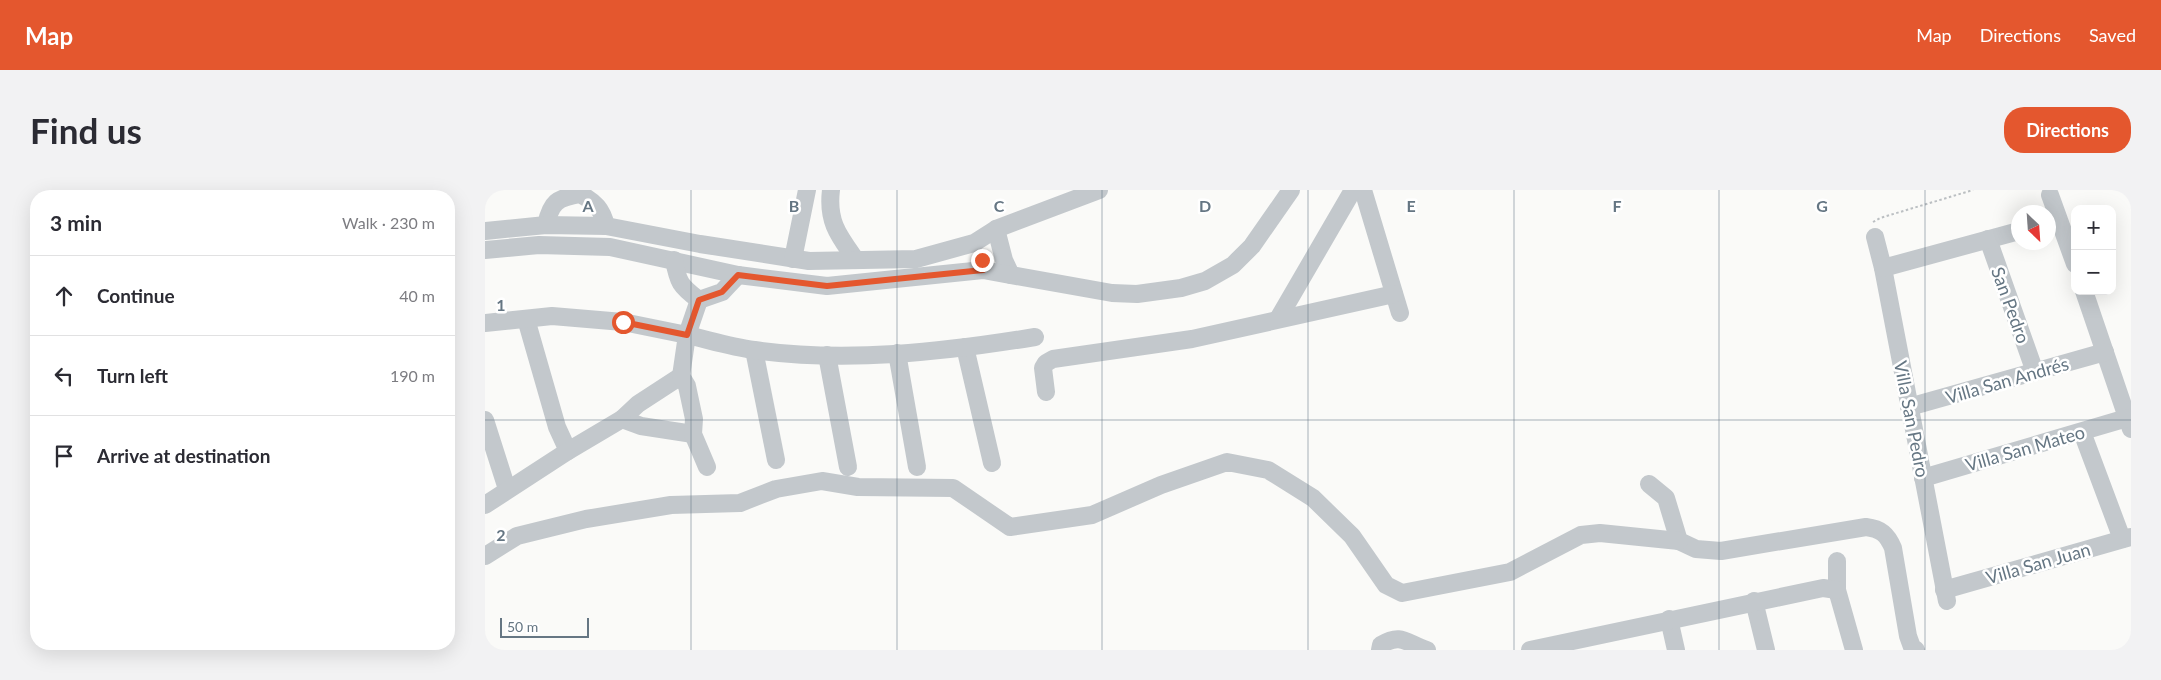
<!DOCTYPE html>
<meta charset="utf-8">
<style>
:root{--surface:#fff;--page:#f2f2f3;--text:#2b2b33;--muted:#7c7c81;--line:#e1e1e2;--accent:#e4572e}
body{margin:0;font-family:Lato,sans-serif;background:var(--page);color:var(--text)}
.controls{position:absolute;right:15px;top:15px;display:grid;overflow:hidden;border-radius:10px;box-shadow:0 5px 20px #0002}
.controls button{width:45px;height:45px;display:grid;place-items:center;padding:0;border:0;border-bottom:1px solid var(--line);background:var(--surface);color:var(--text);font:25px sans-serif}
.compass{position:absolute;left:1526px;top:15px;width:45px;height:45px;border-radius:50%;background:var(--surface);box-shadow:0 5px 20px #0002;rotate:155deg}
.scale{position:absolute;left:15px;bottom:12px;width:89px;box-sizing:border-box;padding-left:5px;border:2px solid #657683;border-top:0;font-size:14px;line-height:18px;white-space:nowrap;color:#657683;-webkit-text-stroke:4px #fff;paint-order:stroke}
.stop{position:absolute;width:15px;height:15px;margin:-11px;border:4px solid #e4572e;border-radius:50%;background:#fff}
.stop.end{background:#e4572e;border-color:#fff;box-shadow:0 1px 5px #0008}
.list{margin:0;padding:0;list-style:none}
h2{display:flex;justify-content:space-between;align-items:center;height:65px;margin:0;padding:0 20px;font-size:21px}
h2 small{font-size:16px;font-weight:400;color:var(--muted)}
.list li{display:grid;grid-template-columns:32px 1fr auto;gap:15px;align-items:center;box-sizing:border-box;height:80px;padding:0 20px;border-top:1px solid var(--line)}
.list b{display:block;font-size:19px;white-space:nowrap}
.list em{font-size:16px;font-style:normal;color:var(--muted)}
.icon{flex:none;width:28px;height:28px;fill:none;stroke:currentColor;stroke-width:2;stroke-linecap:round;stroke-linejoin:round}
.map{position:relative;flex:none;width:1646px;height:460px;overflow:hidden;border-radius:20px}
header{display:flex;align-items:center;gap:30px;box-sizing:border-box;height:70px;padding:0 25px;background:var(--accent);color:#fff}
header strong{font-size:24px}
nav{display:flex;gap:28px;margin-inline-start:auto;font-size:18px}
.intro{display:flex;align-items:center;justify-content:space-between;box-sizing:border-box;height:120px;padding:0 30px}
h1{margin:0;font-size:35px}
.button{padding:12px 22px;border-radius:20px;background:var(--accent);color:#fff;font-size:18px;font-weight:700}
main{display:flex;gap:30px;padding:0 30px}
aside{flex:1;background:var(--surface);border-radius:20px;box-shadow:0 5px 20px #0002}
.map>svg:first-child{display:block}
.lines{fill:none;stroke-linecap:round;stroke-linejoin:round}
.path{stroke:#bbbfc2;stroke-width:2;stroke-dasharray:2.5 2.5;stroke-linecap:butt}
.minor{stroke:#c3c8cc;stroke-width:18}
.route{stroke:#e4572e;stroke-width:6}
.grid{fill:none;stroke:#657683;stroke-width:1;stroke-opacity:0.55}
.labels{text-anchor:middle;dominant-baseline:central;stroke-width:5;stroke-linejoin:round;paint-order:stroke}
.street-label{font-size:18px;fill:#657683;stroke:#fff}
.grid-label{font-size:16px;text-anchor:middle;font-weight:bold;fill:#657683;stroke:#fff;stroke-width:5;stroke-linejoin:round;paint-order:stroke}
</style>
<header>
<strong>Map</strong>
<nav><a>Map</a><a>Directions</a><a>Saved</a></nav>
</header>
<div class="intro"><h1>Find us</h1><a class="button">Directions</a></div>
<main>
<aside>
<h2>3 min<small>Walk · 230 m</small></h2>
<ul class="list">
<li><svg class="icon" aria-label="ahead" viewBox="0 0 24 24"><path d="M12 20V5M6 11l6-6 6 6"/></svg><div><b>Continue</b></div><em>40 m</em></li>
<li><svg class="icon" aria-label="left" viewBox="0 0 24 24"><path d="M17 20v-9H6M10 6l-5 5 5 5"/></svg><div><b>Turn left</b></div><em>190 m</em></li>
<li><svg class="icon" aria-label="arrive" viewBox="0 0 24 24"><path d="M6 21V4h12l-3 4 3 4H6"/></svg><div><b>Arrive at destination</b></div></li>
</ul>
</aside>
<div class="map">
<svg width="1646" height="460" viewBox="0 0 1646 460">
<rect width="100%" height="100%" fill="#fafaf8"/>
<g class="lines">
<!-- path -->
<path class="path" d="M1388 32 1395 28 1488 0"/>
<!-- minor -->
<g class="minor">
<path d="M346 0C342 32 354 46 371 70"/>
<path d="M878 0 915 123"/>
<path d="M1565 5 1590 74"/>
<path d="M61 35C66 12 72 8 95 4 110 12 117 19 121 36"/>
<path d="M511 39 519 70 526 85"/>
<path d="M0 41 61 35 121 36 215 54 324 71 431 69 489 53 511 39 614 0"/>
<path d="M1390 47 1398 78 1462 411"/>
<path d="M1503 49 1550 182"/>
<path d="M0 60 54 55 125 57 253 85 342 96 498 80 627 103 652 104 696 98 720 91 748 75 767 56 806 0"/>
<path d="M308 69 322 0"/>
<path d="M189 70C193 92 195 96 214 110"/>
<path d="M1398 78 1534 41"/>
<path d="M1599 101 1646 239"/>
<path d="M214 110 237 102 253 85"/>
<path d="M41 129 72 237 83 261"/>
<path d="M793 129 868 0"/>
<path d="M0 133 67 126 138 132 202 145 214 110"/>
<path d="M480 157 507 273"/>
<path d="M269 160 291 270"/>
<path d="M412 163 432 277"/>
<path d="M342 165 363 277"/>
<path d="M196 186 153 214 137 229 156 236 208 244"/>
<path d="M561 202 558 178 561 173 568 169 707 149 909 104"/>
<path d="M1424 217 1620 162"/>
<path d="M0 230 22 299"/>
<path d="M1597 242 1637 349"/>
<path d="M222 277 208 244 209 229 202 196 196 186 202 145C224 150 247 157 269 160 361 173 459 162 550 147"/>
<path d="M1438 288 1642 228"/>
<path d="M1164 294 1181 308 1194 351 1211 359 1236 361 1381 337C1396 339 1402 344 1408 358L1423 446 1427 457 1431 460"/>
<path d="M0 315 83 261 137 229"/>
<path d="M0 366 32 346 101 329 186 315 255 313 291 299 337 291 373 297 468 298 525 337 607 325 676 295 742 272 783 280 828 308 867 346 901 395 917 403 1025 382 1096 345 1115 343 1194 351"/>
<path d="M1352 371V400L1369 460"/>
<path d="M1459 400 1646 347"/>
<path d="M1269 411 1281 460"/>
<path d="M1184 429 1191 460"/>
<path d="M895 460 896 455C917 442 922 454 942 460"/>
<path d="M1045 460 1338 398 1352 400"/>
</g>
</g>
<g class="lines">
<!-- route -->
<path class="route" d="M138 132 202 145 214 110 237 102 253 85 342 96 498 80 497 70"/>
</g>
<!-- grid -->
<path class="grid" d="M206 0V460M412 0V460M617 0V460M823 0V460M1029 0V460M1234 0V460M1440 0V460M0 230H1646"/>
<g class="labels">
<!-- street labels -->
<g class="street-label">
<text transform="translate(1526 115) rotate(70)">San Pedro</text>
<text transform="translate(1522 190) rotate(-16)">Villa San Andrés</text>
<text transform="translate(1427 229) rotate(79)">Villa San Pedro</text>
<text transform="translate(1540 258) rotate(-16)">Villa San Mateo</text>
<text transform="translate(1553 373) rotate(-16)">Villa San Juan</text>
</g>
</g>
<g class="grid-label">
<text x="103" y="22">A</text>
<text x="309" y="22">B</text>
<text x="514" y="22">C</text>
<text x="720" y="22">D</text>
<text x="926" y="22">E</text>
<text x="1132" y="22">F</text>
<text x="1337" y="22">G</text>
<text x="16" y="121">1</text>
<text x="16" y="351">2</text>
</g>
</svg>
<div class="controls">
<button>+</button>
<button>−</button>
</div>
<svg class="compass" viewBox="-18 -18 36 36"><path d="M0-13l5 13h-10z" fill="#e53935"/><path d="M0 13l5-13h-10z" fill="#7c7c81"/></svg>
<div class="scale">50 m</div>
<div class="stop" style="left:138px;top:132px"></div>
<div class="stop end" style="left:497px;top:70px"></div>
</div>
</main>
